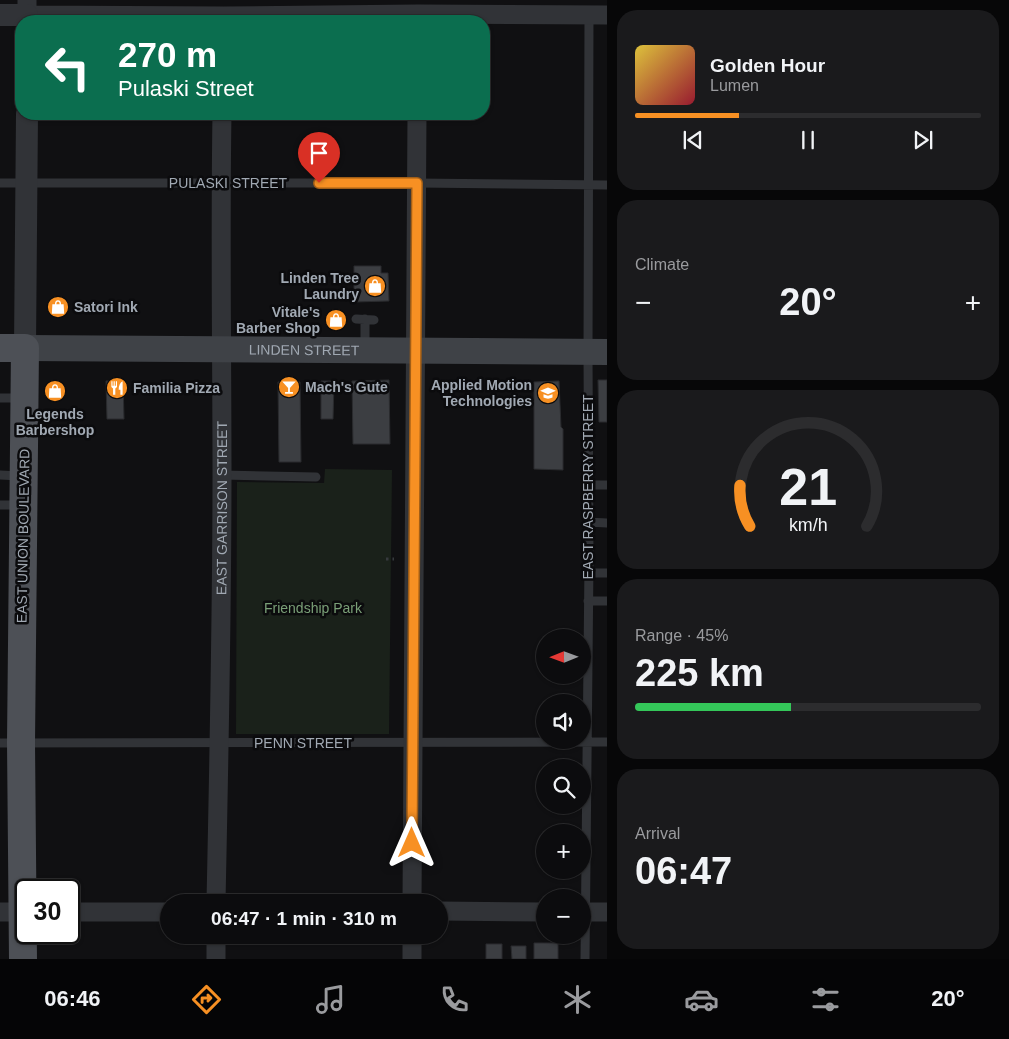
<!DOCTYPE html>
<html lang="en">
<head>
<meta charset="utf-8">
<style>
	:root { --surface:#0c0c0e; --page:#1a1a1c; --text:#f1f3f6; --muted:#9a9b9e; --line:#2c2c2e; --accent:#f79023 }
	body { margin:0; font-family:Arial,sans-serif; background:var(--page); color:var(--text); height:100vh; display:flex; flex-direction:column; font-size:19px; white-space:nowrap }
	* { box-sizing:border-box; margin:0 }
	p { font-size:16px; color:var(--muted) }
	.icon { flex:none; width:28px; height:28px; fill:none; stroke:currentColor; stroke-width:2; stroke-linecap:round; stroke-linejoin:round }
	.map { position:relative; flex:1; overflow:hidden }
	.details { display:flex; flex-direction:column; gap:10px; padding:10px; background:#070708; width:402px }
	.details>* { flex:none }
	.top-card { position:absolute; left:15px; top:15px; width:475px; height:105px; border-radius:20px; box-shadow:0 1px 4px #0004,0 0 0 1px var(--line); background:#0b6e4f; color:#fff; overflow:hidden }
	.needle { width:32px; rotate:269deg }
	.buttons { position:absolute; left:536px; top:629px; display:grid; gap:10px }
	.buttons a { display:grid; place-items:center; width:55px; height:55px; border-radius:50%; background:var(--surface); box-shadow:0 1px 4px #0004,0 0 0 1px var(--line); font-size:25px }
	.speed { position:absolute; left:15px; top:879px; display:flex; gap:10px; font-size:25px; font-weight:700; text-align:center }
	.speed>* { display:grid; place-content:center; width:65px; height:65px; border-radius:50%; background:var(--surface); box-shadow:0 1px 4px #0004,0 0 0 1px var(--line); line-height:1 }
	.speed .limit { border:2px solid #111; border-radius:8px; background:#fff; color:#111 }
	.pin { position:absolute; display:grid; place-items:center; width:42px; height:42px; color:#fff; margin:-51px -21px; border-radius:50% 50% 50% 0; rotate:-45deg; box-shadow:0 0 5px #0007 }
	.pin .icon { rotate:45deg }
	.me { position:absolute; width:55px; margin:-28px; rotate:0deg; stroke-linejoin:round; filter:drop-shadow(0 0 4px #0008) }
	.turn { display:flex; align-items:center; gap:18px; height:105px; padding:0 20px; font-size:22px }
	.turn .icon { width:65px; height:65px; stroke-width:2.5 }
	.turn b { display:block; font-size:35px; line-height:42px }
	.big { font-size:38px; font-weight:700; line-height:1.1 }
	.details .card { flex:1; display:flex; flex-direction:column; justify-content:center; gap:8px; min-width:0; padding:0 18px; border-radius:20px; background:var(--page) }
	.details .dial { align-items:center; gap:0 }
	.dial svg { height:130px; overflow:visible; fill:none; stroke:var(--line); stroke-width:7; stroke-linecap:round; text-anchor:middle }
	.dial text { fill:var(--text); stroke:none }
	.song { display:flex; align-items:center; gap:15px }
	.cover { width:60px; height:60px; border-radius:8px; background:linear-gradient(135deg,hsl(50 70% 55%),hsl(350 70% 35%)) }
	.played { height:5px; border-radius:2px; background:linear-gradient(90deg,var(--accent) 30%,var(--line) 30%) }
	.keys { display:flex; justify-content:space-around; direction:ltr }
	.heat { display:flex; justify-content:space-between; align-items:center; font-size:28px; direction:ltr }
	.charge { height:8px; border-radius:4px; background:linear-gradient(90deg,#34c759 45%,var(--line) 0) }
	.trip { position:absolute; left:160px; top:894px; width:288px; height:50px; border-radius:25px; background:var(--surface); box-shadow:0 1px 4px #0004,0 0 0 1px var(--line); font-weight:700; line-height:50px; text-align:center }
	.tab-bar { display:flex; height:80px; justify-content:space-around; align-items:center; background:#050506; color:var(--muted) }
	.tab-bar .icon { width:35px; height:35px }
	.tab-bar .current { color:var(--accent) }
	.tab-bar b { font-size:22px; color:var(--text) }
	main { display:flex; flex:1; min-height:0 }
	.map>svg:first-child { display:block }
	.green { fill:#1a211a }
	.building { fill:#3c3e42; stroke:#2a2b2e }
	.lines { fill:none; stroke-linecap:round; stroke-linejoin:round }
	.path { stroke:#373a3e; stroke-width:3; stroke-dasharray:2.5 4; stroke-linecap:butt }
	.service { stroke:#313337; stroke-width:9 }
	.minor { stroke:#313337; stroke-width:19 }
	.tertiary { stroke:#313337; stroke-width:22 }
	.secondary { stroke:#3f4247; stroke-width:26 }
	.primary { stroke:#4d5056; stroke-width:28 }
	.route-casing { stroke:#a15e17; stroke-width:12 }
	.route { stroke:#f79023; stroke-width:9 }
	.labels { text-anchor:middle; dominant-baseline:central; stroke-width:5; stroke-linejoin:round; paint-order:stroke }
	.street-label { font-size:14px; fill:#a1a9b3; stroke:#0b0b0d }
	.poi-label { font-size:14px; font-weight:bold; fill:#a1a9b3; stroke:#0b0b0d; text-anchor:end }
	.park-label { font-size:14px; fill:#7a9f77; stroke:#0b0b0d }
</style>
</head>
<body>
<main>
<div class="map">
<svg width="607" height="959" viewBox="0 0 607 959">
	<rect width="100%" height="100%" fill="#101012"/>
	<!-- green -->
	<path class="green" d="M325,469L392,470L389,734H236L237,482L324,483Z"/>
	<!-- building -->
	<path class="building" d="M354,266H381V273H388L389,301L354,302Z
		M389,380L390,444H353L352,381Z
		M598,380H607V422H599Z
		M106,381H123L124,419H107Z
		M321,381H334L333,419H321Z
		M559,381L561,427L563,429V470L534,469V382Z
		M278,382H300L301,462H279Z
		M534,943H558V959H534Z
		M486,944H502V959H486Z
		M511,946H526V959H512Z"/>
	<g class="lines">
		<!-- path -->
		<path class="path" d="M386,559H394"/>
		<!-- service -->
		<path class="service" d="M0,183H417L607,185
			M356,319L374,320
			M365,319V349
			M0,398H22
			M0,475L20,476
			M222,475L316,477
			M588,485H607
			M0,505H20
			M588,522L607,523
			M589,573H607
			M588,601H607
			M0,743L607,742
			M585,959L589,562L588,352L589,15"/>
		<!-- minor -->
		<g class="minor">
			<path d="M27,0V15L224,16L418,14L607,15"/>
			<path id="s1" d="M216,902C219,760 222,617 222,474C222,354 220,234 222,114"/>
			<path d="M412,902L417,114"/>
			<path d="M439,911L545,912"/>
			<path d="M0,912H26"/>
			<path d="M69,912H169"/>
			<path d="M582,912H607"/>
			<path d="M216,935V959"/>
			<path d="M412,935V959"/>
		</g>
		<!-- tertiary -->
		<path class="tertiary" d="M0,15H27V21
			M25,348L27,114"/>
		<!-- secondary -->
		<path class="secondary" id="s2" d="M25,348L607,352"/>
		<!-- primary -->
		<path class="primary" d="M0,348H25L21,743L23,959"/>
	</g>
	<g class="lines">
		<!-- route casing -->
		<g class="route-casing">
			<path id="route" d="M319,183H417L412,843"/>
		</g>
		<!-- route -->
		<use href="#route" class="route"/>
	</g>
	<!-- icons -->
	<defs>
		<g id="shop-disc" transform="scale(1.125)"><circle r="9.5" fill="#f79023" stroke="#0b0b0d"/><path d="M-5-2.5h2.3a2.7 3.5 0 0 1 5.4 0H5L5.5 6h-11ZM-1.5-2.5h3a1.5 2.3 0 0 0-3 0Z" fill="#fff"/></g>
		<g id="bar-disc" transform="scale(1.125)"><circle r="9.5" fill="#f79023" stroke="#0b0b0d"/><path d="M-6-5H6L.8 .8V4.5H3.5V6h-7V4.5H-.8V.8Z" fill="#fff"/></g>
		<g id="restaurant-disc" transform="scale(1.125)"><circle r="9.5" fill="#f79023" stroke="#0b0b0d"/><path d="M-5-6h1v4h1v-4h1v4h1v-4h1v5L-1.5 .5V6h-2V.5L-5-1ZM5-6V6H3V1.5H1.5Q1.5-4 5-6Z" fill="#fff"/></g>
		<g id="school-disc" transform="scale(1.125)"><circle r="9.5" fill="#f79023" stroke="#0b0b0d"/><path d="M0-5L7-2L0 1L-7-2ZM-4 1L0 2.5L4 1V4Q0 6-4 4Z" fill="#fff"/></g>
	</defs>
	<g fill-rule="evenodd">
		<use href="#shop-disc" x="375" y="286"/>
		<use href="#shop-disc" x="58" y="307"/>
		<use href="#shop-disc" x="336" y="320"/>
		<use href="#bar-disc" x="289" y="387"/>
		<use href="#restaurant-disc" x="117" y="388"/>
		<use href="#shop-disc" x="55" y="391"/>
		<use href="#school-disc" x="548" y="393"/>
	</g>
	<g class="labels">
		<!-- street labels -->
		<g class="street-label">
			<text x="228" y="183">PULASKI STREET</text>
			<text stroke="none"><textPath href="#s2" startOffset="279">LINDEN STREET</textPath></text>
			<text transform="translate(588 487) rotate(-90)">EAST RASPBERRY STREET</text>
			<text stroke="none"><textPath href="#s1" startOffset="394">EAST GARRISON STREET</textPath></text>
			<text transform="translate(23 536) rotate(-89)">EAST UNION BOULEVARD</text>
			<text x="303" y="743">PENN STREET</text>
		</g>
		<!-- poi labels -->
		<g class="poi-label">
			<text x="359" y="278">Linden Tree<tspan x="359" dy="16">Laundry</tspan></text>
			<text x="74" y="307" text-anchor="start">Satori Ink</text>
			<text x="320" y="312">Vitale's<tspan x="320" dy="16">Barber Shop</tspan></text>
			<text x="532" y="385">Applied Motion<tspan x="532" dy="16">Technologies</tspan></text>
			<text x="305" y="387" text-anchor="start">Mach's Gute</text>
			<text x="133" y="388" text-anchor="start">Familia Pizza</text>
			<text x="55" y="414" text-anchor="middle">Legends<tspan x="55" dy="16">Barbershop</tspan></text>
		</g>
		<!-- park labels -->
		<g class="park-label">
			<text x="313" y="608">Friendship Park</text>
		</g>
	</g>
</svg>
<div class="buttons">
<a><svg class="needle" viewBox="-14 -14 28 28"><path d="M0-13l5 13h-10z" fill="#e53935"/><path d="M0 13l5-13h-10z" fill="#9a9b9e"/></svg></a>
<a><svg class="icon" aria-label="sound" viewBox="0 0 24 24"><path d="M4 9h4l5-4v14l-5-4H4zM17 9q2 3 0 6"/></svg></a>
<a><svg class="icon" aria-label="search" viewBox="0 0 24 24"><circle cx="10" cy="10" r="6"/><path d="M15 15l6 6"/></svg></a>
<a>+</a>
<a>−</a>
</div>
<div class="speed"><div class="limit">30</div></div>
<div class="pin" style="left:319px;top:183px;background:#d93025"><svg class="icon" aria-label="arrive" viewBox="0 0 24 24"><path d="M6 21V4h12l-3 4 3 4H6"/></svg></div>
<svg class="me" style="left:412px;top:843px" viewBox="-20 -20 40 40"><path d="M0-17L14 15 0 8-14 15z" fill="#f79023" stroke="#fff" stroke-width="4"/></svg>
<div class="trip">06:47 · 1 min · 310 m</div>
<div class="top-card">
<div class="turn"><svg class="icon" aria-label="left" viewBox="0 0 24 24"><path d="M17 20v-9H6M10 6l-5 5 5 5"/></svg><div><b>270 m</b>Pulaski Street</div></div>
</div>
</div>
<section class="details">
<div class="card">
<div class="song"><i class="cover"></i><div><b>Golden Hour</b><p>Lumen</p></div></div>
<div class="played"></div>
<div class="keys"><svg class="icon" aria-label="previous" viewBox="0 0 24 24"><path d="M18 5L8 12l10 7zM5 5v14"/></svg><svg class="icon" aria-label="pause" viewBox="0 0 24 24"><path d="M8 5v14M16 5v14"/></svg><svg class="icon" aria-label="next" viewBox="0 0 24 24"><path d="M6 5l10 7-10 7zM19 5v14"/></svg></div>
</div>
<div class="card"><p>Climate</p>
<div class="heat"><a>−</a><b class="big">20°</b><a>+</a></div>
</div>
<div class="card dial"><svg viewBox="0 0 100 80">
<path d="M14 69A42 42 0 1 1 86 69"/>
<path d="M14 69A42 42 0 0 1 8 44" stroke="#f79023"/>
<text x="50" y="56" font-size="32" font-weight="700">21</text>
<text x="50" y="72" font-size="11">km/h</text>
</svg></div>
<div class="card"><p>Range · 45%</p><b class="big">225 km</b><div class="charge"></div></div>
<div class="card"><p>Arrival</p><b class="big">06:47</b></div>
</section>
</main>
<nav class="tab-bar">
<b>06:46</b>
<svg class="icon current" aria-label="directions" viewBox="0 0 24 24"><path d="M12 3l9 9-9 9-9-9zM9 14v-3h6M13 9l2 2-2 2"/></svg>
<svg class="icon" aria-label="music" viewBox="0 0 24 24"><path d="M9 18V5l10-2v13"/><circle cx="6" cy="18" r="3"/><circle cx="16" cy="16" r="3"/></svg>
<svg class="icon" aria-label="phone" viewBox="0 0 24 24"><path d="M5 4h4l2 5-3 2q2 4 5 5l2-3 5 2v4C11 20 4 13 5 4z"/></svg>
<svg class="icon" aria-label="climate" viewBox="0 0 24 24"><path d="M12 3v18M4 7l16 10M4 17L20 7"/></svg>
<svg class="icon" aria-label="car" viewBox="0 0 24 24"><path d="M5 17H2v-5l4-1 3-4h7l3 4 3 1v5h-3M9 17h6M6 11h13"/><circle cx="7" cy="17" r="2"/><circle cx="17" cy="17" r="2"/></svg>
<svg class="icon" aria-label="filters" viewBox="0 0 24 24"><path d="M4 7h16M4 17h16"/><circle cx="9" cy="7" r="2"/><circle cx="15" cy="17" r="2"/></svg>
<b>20°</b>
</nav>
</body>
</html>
